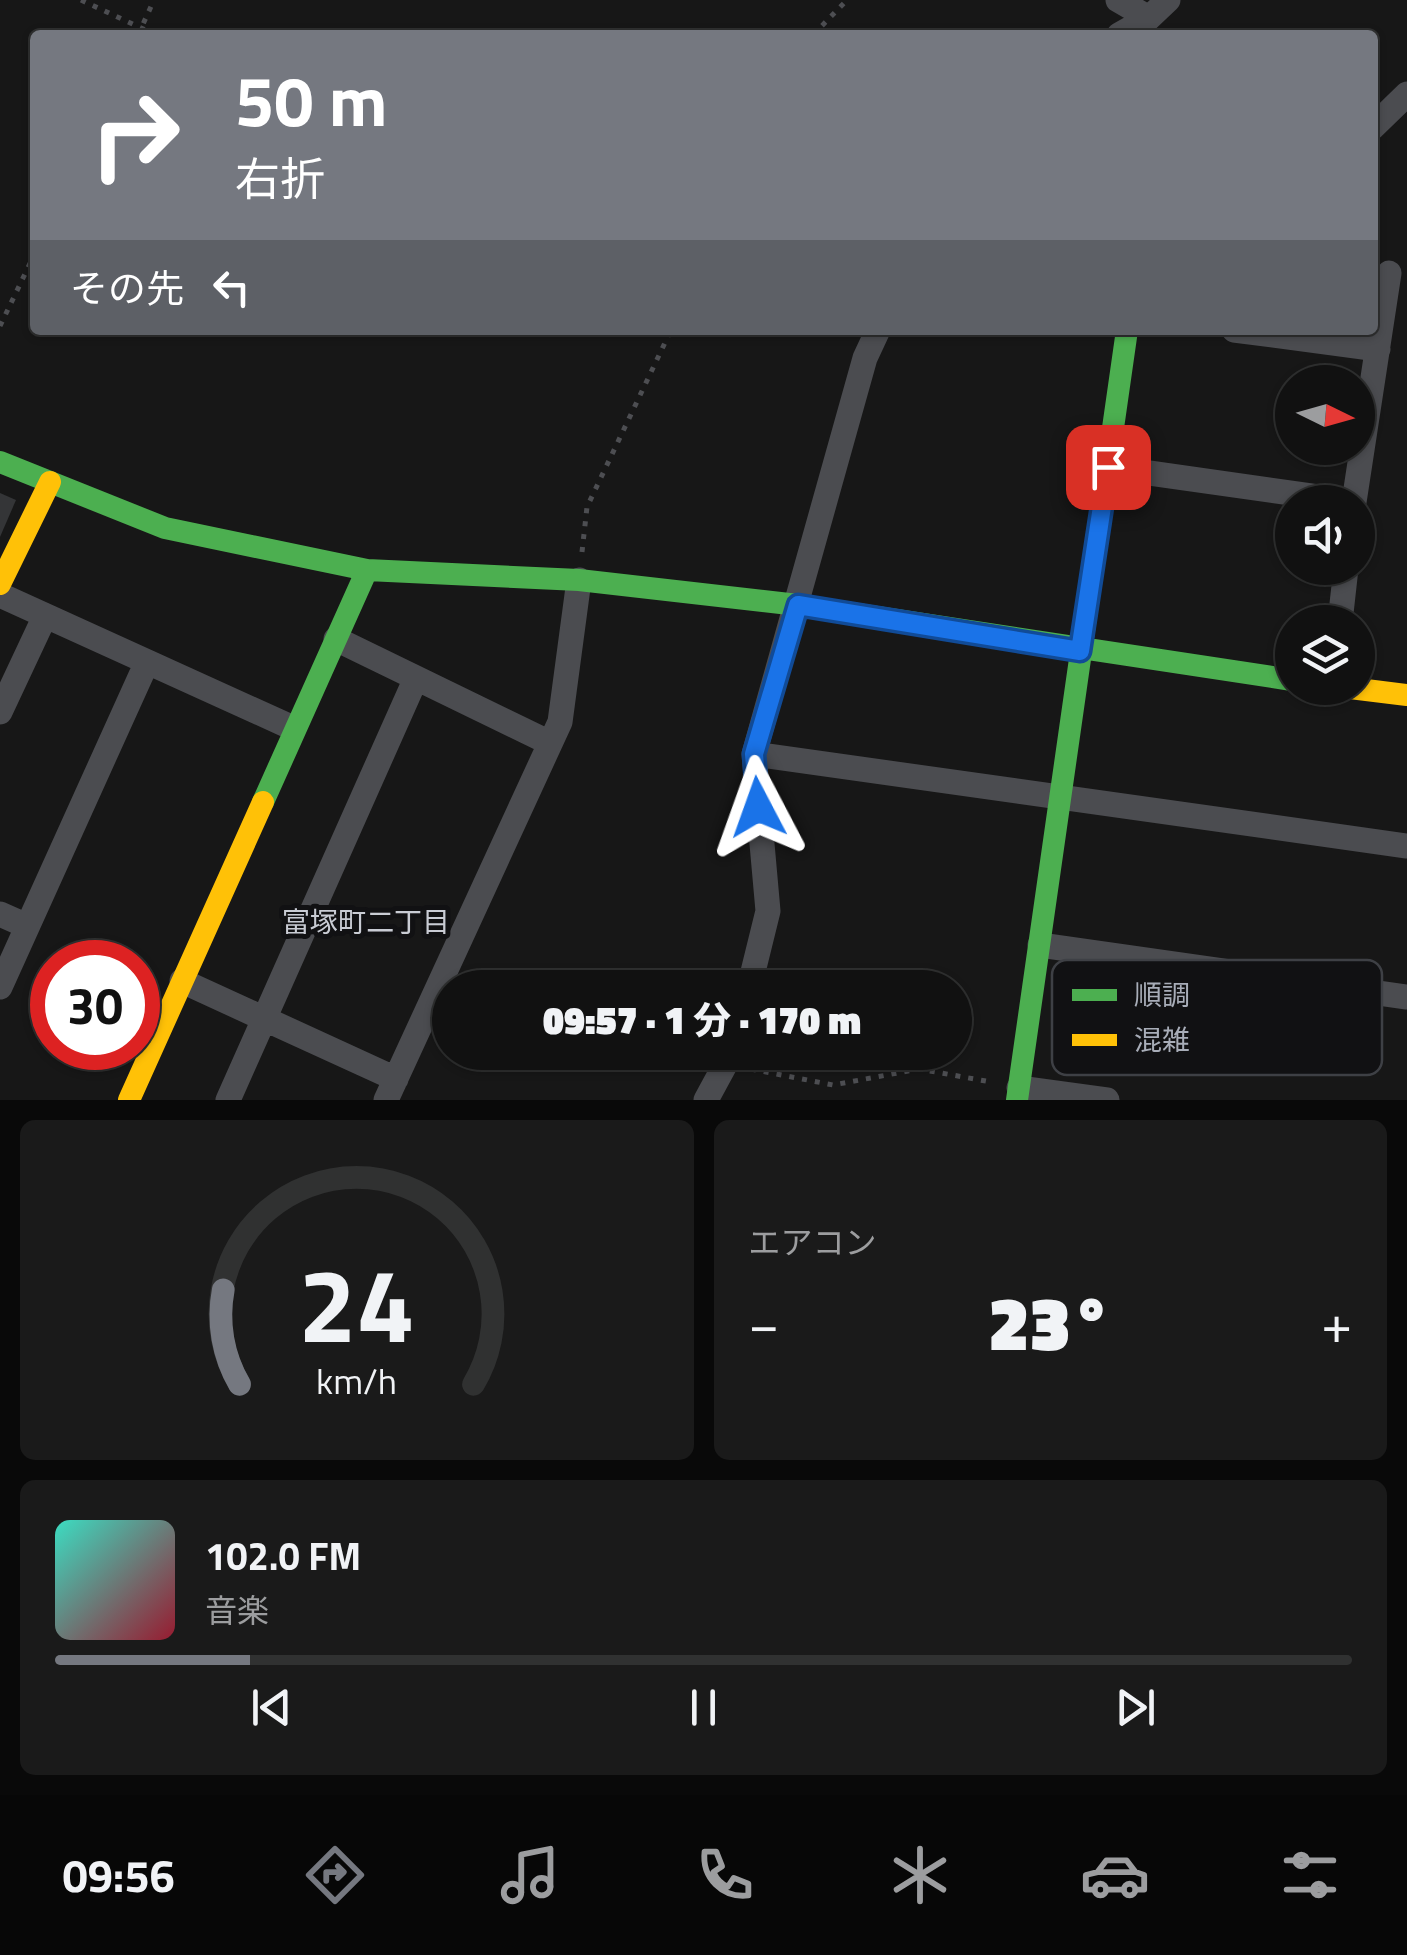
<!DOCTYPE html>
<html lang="ja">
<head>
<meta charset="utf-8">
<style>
	:root { --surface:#111; --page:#1a1a1a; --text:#f1f3f6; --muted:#9c9d9f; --line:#303131; --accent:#757880 }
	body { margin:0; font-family:"Titillium Web","Noto Sans JP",sans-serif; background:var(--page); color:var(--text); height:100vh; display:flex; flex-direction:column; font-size:38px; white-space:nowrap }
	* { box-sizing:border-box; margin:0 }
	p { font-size:32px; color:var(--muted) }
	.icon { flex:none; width:55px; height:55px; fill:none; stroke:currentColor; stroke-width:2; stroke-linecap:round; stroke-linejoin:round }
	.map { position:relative; height:1100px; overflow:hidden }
	.details { display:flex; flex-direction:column; gap:20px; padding:20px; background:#090909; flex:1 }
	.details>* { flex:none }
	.guide { position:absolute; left:30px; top:30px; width:1348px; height:305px; border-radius:10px; box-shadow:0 2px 8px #0004,0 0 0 2px var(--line); background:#757880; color:#fff; overflow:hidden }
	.needle { width:65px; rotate:95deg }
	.buttons { position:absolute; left:1275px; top:365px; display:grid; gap:20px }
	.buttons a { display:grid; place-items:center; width:100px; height:100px; border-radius:50%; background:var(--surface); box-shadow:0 2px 8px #0004,0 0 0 2px var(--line); font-size:50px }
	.speed { position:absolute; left:30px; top:940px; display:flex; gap:20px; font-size:50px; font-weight:700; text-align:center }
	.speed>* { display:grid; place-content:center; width:130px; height:130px; border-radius:50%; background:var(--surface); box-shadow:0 2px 8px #0004,0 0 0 2px var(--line); line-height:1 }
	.speed .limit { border:15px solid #d22; background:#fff; color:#111 }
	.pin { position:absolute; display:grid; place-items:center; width:85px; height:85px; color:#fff; margin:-42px; border-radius:20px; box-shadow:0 5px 15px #0006 }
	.me { position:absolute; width:110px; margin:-55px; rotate:356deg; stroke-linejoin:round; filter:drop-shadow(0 0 8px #0008) }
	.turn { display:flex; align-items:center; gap:35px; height:210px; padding:0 40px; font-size:45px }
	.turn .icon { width:130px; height:130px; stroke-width:2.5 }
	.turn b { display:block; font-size:70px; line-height:85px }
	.then { display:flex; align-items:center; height:95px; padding:0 40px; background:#0003; gap:20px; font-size:38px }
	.big { font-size:75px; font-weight:800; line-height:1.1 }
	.details .tile { flex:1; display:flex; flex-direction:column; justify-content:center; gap:15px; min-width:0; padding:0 35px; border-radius:15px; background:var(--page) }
	.details .dial { align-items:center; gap:0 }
	.dial svg { height:260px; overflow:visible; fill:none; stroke:var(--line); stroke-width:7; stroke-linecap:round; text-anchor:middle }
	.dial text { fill:var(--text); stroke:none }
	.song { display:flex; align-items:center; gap:30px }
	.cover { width:120px; height:120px; border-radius:15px; background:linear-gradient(135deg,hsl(170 70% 55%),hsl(350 70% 35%)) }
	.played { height:10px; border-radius:5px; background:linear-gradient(90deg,var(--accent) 15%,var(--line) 15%) }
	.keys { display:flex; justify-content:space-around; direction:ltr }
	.heat { display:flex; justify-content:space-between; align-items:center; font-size:55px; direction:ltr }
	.details .tiles { flex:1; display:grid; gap:20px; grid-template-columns:1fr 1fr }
	.tile:last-child { grid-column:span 2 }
	.trip { position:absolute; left:432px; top:970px; width:540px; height:100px; border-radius:50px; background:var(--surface); box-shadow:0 2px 8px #0004,0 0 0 2px var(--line); font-weight:800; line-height:100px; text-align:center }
	.dock { display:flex; height:160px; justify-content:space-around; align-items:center; background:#070707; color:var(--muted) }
	.dock .icon { width:70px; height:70px }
	.dock .on { color:var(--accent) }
	.dock b { font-size:45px; color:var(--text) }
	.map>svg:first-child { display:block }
	.building { fill:#343537 }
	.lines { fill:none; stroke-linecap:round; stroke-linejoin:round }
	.path { stroke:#4d4e52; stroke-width:5; stroke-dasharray:5 8; stroke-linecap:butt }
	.street { stroke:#4b4c50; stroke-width:25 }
	.fast { stroke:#4caf50; stroke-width:22 }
	.slow { stroke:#ffc107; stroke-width:22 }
	.route-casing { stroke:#114b97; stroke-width:25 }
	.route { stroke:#1a73e8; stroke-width:18 }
	.labels { text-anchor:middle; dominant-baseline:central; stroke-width:10; stroke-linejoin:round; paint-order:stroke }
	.neighbourhood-label { font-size:28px; fill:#c9ccd4; stroke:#111113 }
	.key { fill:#111113; stroke:#3e4045; stroke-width:2.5 }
	.key-label { font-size:28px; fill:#a8adb8 }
</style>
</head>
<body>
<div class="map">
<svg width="1407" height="1100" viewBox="0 0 1407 1100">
	<rect width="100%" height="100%" fill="#171717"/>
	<!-- building -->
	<path class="building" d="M0,493L16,500L0,537Z"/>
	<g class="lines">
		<!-- path -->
		<path class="path" d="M81,0L156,35
			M138,35L154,0
			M813,35L847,0
			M0,326L35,253
			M582,552L587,507L671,330
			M751,1069L833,1085L919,1069L991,1082"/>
		<!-- street -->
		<path class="street" d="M1118,0L1149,18
			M1119,35L1149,18L1168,0
			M1372,128L1407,94
			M1234,330L1378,349
			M1107,467L1354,502
			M1354,502L1389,273
			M0,595L293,728
			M1340,622L1346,568
			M336,639L550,743
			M0,712L45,616
			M754,754L1407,846
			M0,914L27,926
			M1040,945L1407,997
			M182,981L396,1079
			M0,987L147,662
			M749,988L768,911L754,754L865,358L878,330
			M1019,1088L1107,1100
			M228,1100L416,678
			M386,1100L560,722L579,580
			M706,1100L732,1052"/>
		<!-- fast -->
		<path class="fast" d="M0,462L165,528L367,570L579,580L798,605L1292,680
			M263,802L367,570
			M1017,1100L1127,330"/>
		<!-- slow -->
		<path class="slow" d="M0,584L50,482
			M1350,688L1407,695
			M129,1100L263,802"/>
	</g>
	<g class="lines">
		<!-- route casing -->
		<g class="route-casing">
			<path id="route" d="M758,807L754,754L798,605L1080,651L1108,467"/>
		</g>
		<!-- route -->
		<use href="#route" class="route"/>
	</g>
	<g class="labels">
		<!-- neighbourhood labels -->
		<g class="neighbourhood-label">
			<text x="366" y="921">富塚町二丁目</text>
		</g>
	</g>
	<!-- legend -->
	<rect x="1052" y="960" width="330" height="115" rx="15" class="key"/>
	<rect x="1072" y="989" width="45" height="12" fill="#4caf50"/>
	<rect x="1072" y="1034" width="45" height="12" fill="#ffc107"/>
	<g class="key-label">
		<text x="1134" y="1005">順調</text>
		<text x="1134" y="1050">混雑</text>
	</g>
</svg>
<div class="buttons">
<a><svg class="needle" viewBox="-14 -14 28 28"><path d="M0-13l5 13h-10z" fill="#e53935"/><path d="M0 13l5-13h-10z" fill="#9c9d9f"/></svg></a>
<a><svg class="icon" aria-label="sound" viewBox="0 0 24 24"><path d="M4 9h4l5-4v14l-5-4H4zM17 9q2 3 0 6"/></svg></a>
<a><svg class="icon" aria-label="layers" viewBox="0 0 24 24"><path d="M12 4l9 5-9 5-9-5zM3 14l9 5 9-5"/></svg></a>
</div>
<div class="speed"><div class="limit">30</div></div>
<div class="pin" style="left:1108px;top:467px;background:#d93025"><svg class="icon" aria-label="arrive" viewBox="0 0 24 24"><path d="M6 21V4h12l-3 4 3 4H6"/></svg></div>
<svg class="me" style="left:758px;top:807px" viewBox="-20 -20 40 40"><path d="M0-17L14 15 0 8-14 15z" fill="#1a73e8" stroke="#fff" stroke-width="4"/></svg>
<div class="trip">09:57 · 1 分 · 170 m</div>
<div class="guide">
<div class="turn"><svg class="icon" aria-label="right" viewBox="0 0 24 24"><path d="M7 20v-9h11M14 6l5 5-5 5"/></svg><div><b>50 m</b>右折</div></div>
<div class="then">その先<svg class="icon" aria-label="left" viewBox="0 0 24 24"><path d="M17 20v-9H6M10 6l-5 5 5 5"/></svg></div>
</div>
</div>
<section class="details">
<div class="tiles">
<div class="tile dial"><svg viewBox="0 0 100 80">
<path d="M14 69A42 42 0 1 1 86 69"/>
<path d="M14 69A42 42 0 0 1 9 40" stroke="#757880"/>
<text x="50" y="56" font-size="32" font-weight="700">24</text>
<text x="50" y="72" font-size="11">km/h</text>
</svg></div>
<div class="tile"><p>エアコン</p>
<div class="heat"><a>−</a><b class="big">23°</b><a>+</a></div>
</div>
<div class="tile">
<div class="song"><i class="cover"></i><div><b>102.0 FM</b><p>音楽</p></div></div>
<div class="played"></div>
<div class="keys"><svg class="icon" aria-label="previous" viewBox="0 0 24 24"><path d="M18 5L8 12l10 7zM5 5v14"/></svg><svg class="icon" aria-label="pause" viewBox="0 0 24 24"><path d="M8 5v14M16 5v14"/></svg><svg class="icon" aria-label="next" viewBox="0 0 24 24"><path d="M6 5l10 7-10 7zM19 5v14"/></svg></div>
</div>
</div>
</section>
<nav class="dock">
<b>09:56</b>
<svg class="icon on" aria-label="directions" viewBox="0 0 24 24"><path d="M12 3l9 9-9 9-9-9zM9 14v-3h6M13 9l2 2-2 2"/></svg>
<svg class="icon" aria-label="music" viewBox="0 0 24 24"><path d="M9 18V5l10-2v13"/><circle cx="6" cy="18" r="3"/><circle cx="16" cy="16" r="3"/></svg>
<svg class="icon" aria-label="phone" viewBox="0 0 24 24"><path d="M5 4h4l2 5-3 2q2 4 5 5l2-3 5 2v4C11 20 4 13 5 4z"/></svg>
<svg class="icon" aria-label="climate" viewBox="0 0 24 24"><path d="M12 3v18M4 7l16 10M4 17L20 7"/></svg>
<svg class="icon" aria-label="car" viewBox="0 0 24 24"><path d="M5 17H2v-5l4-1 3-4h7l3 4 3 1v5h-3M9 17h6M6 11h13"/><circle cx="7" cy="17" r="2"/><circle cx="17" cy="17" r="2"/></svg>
<svg class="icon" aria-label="filters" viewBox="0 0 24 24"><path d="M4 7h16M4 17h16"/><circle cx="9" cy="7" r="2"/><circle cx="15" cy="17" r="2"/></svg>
</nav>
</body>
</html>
